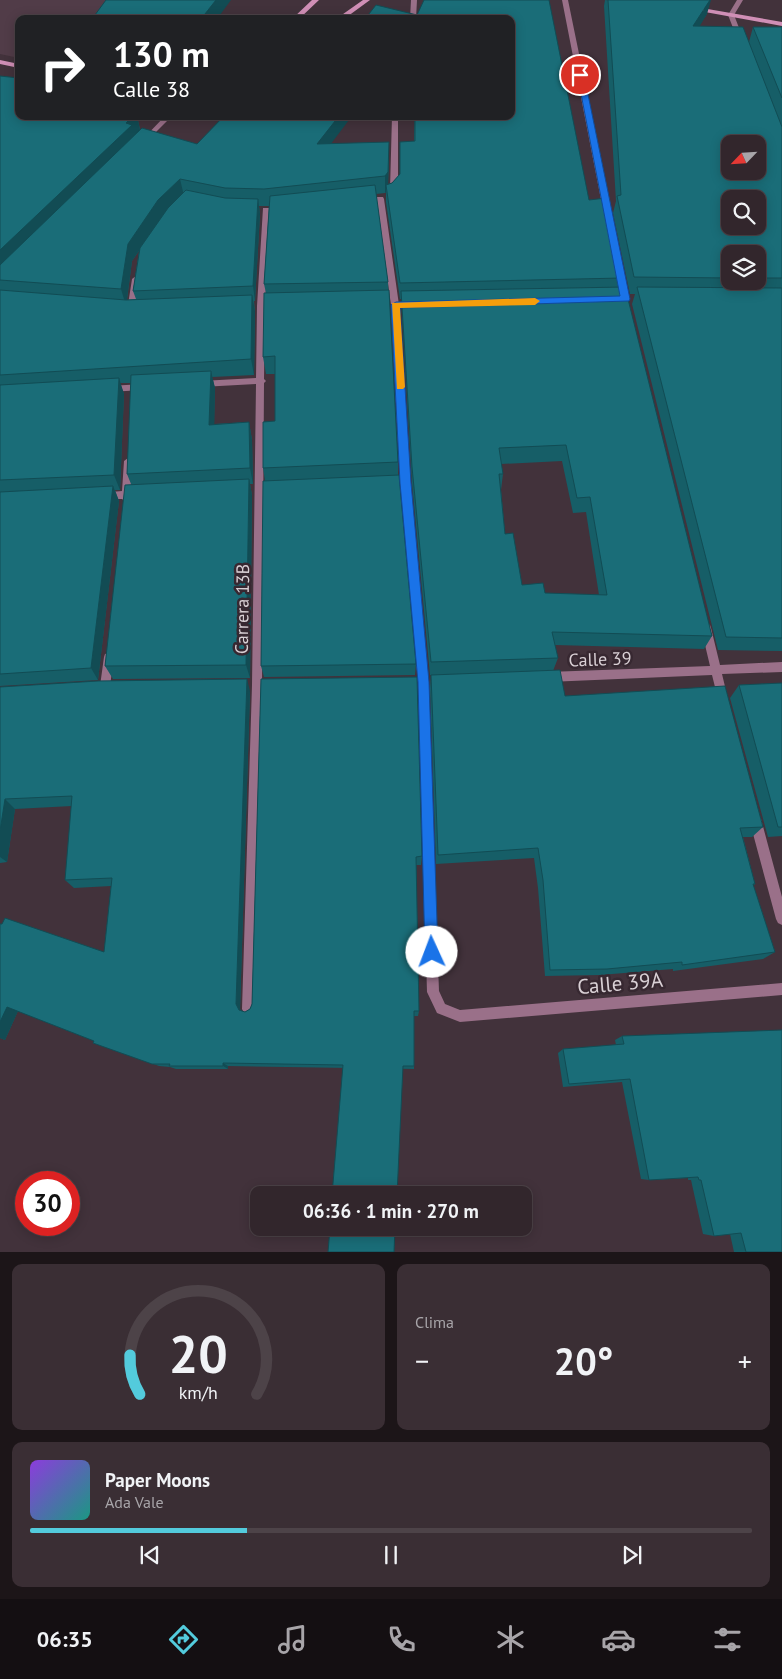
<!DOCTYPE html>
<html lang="es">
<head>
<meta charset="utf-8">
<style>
	:root { --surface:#32262c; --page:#3a2e34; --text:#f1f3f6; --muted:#a8a5a9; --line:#4d4348; --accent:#53cbdc }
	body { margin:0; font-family:"PT Sans",sans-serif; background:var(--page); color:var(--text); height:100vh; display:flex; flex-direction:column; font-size:19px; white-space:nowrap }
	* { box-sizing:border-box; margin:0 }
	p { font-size:16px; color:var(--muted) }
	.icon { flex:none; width:28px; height:28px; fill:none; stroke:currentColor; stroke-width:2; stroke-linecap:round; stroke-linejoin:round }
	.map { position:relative; height:1252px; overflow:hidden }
	.details { display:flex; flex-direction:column; gap:12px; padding:12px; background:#1c1518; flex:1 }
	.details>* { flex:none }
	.guide { position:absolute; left:15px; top:15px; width:500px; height:105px; border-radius:10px; box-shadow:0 2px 12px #0003,0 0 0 1px var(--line); background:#202124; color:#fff; overflow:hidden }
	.needle { width:32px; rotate:245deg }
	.fabs { position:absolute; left:721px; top:135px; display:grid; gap:10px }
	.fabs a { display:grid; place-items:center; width:45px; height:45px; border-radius:10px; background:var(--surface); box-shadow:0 2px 12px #0003,0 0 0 1px var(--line); font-size:25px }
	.speed { position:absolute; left:15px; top:1171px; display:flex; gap:10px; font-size:25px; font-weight:700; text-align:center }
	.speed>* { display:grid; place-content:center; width:65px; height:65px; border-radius:50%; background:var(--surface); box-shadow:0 2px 12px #0003,0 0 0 1px var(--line); line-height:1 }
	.speed .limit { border:8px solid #d22; background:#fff; color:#111 }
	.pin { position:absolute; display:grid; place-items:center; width:42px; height:42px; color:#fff; margin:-21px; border:2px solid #fff; border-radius:50%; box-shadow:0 1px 5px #0007 }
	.me { position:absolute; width:55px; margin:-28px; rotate:358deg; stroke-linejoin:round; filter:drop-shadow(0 0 4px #0008) }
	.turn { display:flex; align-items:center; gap:18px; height:105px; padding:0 15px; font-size:22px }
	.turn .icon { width:65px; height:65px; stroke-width:2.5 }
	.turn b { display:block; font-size:35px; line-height:42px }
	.big { font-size:38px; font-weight:800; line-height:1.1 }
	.details .tile { flex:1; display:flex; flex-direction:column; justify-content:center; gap:8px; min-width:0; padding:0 18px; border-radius:10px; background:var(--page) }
	.details .dial { align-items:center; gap:0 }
	.dial svg { height:130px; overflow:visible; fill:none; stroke:var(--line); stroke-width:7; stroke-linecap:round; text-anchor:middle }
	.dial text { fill:var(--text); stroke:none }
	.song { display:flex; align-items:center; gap:15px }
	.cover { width:60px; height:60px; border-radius:8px; background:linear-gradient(135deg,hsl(270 70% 55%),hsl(170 70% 35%)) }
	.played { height:5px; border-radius:2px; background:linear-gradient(90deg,var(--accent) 30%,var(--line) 30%) }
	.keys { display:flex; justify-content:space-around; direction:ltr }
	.heat { display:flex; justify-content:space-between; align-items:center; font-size:28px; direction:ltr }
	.details .tiles { flex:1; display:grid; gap:12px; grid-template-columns:1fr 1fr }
	.tile:last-child { grid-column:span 2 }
	.trip { position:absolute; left:250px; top:1186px; width:282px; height:50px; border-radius:10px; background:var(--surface); box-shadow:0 2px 12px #0003,0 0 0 1px var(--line); font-weight:800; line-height:50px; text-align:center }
	.tabs { display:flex; height:80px; justify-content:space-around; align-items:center; background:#140f12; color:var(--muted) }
	.tabs .icon { width:35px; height:35px }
	.tabs .active { color:var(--accent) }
	.tabs b { font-size:22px; color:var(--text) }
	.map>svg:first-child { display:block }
	.built { fill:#513c48 }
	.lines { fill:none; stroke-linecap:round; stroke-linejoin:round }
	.service { fill:#9a7089; fill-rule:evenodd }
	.minor { fill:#9a7089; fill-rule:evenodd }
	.secondary { fill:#d08fb6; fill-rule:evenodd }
	.wall { fill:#165e67; fill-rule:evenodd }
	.shaded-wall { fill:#124c54 }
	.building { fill:#1a6d78; stroke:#124c54; fill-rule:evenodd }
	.route { fill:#1a73e8; stroke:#114b97 }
	.slow { fill:#f59e0b }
	.labels { text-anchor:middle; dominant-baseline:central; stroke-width:5; stroke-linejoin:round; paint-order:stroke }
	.street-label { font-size:18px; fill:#d9d0d5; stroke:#372831 }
	.near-street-label { font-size:21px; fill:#d9d0d5; stroke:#372831 }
</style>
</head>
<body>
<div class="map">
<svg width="782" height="1252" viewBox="0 0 782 1252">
	<rect width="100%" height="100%" fill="#42323b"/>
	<!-- built -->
	<path class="built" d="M0,0H124L108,19H19V58L0,54Z"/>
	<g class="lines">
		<!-- service -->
		<path class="service" d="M136,276L140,279L135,311L131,314L127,311L132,279Z"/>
		<!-- minor -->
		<path class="minor" d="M411,0H417L416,19H410Z
			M562,0H568L611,210L607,212L603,210Z
			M737,0H743L734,15L743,38L740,40L737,38L728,15Z
			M165,116H172L147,141H143V139Z
			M392,116H398V191L391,196L387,194L390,190Z
			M377,197H383L384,199L399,305L410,483L428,682L439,991L445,1004L460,1010L782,983V995L460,1022L437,1013L427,992L418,682L400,483L391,305L376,199Z
			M263,208H269L270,210L265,306L264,379L266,381L264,383L262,685L254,1009L252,1013L248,1015L244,1013L242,1009L252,685L256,384L201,387L197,384L201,381L256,378L257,306Z
			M144,384L148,387L144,390L108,392L104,389L108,386Z
			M128,458L132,461L131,491H139L141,494L139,497L131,498L126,502L122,499H100L98,496L100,493L122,491L124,461Z
			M706,624L710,625L711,628L720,665L782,662V672L722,674L728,699L727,702L723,704L719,702L718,699L712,675L548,682L544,680L543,677L544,674L548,672L710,666L701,628L702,625Z
			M109,653L113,654L114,657L110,686L109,689L105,691L101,689L100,686L104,657L105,654Z
			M755,814L759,815L761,819L782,897V925L778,923L776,919L749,819L751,815Z"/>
		<!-- secondary -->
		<path class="secondary" d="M312,0H319L299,19H292Z
			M363,0H370L344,19H336Z
			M696,7L782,22V26L694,10L693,9Z
			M0,60L19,64V68L0,64Z"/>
	</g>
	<!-- wall -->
	<path class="wall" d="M605,0L707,14L699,26L749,42L753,27H782V651L718,650L632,304L635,294H630L613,213L616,201L604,6ZM730,254H758V281H730Z
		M417,15L589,200L622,278L620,287L712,636L704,649L555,645L558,658L553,671L565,696L763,827L752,837H743L755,884L753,886L775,952L763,959L673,971V969L600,975L545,976L538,888L534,858L436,864L430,688L431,675H430L412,483L401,299H400L386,202V192L385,193L376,194L388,282L398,462V475L416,664L415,675L264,677L261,666L265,481L263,468L275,421V374H266L263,357L266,293L264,284L269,206H259L260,214L255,301H254L255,311L254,375L212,377L215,388L214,424L249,422L252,440L253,484H250L252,495L250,678L113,679L105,666L131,484L127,474L131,383H120L124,394L120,490H115L119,501L98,680L0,686V76L19,116H137L140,129L197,144L332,143L389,159L388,184L392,183L400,174L414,141ZM139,251L133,291L136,299L127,300L132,261ZM562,461L573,513L586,512L599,595L545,593L522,585L505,534L501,490L503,474L501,464Z
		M261,679L422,856L421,865H416L419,1011L418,1016H414V1069L228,1066V1069H176L170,1067L159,1066L102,1046L93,1043L94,1041L18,1011L5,1040L0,1038V924L104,952L111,886L74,888L65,880L72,806L15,809L7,862L0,863V687L250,691L240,1009L241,1011L245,1012L250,1009L252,1004Z
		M782,683V836L768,837L730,698L739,685Z
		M622,1036L782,1252H734L730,1234L714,1236L703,1234L691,1180H688V1178L649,1180L641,1179L622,1082L563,1087L558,1053L563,1049L616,1045L615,1040Z"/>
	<!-- shaded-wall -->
	<path class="shaded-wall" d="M216,0H231L217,19H201Z
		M710,0H711L707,14L689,44L693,26Z
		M133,116H137L140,130L0,273V250Z
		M339,116H352L318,161L317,144Z
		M389,142L388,189L386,185V192L385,193V176Z
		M180,179L184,196L162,217L132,261L126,306L121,289L128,244L158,200Z
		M258,199L260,214L255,301L253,286Z
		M252,295L255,311L254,375L251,359Z
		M211,371L215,388L214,442L209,425Z
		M119,378L124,394L120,490L114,475Z
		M249,422L252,440L253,484L250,468Z
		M249,479L252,495L250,678L246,665Z
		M113,486L119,501L98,680L91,668Z
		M247,679L250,691L240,1009L243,1015L239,1010L236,1004Z
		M5,799L15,809L7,862L0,857V831Z
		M7,1007L18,1011L5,1040L0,1038V1022Z
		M223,1063L228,1066V1069L223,1066Z"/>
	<!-- building -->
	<path class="building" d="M106,0H216L201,19H92Z
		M424,0H549L589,200L606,198L622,278L400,283L386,185L392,183L400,174V142L415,141V116H511V19H416V17L415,19H365L376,5L417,15Z
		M608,0H710L693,26L743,27L782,127V278H758V254H730V278L634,277L617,196L621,195ZM730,144H758V171H730ZM730,199H758V226H730Z
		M753,27H782V98Z
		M0,76L19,78V116H133L126,123L132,125L0,250Z
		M224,116H339L317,144L389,142L388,172L385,176L264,189L225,188L180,179L158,200L128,244L121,289L0,280V265L142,128L197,144Z
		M375,185L388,282L264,284L270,196Z
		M186,190L225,198L258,199L253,286L133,291L140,248L168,208Z
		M625,287L712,636L552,632L558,658L431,662L412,467L401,291ZM566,445L577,498L590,497L607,595L545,593L543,583L522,585L513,533L505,534L499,474H503L499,448Z
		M637,287L782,288V638L726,637Z
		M0,290L126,300L252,295L251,359L0,375Z
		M389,290L398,462L263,468V422L275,421V356L263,357L264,293Z
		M211,371L209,425L249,422L250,468L127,474L131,375Z
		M119,378L114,475L0,480V385Z
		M399,475L416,664L261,666L263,481Z
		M249,479L246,665L105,666L125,485Z
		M113,486L91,668L0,674V492Z
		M560,670L565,696L725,686L763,827L740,828L755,884H753L775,952L682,965V962L607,969L550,970L543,880L538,848L438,855L431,675Z
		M417,677L422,856L416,857L419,1011H414V1066H403L397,1195H332L343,1065L223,1063V1066H169L170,1064H152L93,1043L94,1041L7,1007L0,1022V924H2L5,918L104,952L112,878L65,880L72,796L5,799L0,831V687L98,681L247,679L236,1004L239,1010L245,1012L250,1009L252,1004L261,679Z
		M782,683V827H778L739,685Z
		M782,1030V1252H746L741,1233L714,1236L701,1180H699L698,1177L649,1180L630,1079L569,1084L563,1049L624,1044L622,1036Z
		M330,1228H395L394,1252H328Z"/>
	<!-- route -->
	<path class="route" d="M577,73L584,75L630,299L629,301L400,308L411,483L429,682L438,952L436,957L432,959L427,957L425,952L418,682L400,483L391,305L396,302L620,296Z"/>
	<!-- slow -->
	<path class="slow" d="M535,298L540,301L535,305L400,308L405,387L403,389H397L392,303Z"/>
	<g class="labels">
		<!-- street labels -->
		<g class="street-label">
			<text transform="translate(242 609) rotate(-89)">Carrera 13B</text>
			<text transform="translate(600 659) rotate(-2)">Calle 39</text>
		</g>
		<!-- near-street labels -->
		<g class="near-street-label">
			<text transform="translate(620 983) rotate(-5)">Calle 39A</text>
		</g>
	</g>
</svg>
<div class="fabs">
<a><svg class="needle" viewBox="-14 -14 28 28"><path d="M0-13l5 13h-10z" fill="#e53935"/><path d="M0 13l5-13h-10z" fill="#a8a5a9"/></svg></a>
<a><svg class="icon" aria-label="search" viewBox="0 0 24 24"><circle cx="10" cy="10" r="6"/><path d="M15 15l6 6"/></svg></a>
<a><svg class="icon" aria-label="layers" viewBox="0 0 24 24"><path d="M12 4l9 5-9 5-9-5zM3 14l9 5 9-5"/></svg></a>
</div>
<div class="speed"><div class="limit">30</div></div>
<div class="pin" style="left:580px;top:75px;background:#d93025"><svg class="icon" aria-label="arrive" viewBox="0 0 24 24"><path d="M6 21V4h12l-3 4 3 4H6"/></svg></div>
<svg class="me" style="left:432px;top:952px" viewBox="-20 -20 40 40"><circle r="19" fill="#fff"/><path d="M0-13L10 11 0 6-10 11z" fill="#1a73e8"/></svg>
<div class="trip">06:36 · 1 min · 270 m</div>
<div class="guide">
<div class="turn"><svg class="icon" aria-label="right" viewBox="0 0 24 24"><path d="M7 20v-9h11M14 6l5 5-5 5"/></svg><div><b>130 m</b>Calle 38</div></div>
</div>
</div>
<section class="details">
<div class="tiles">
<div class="tile dial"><svg viewBox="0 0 100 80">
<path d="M14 69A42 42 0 1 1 86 69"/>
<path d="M14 69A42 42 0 0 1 8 45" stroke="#53cbdc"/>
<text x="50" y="56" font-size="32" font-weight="700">20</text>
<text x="50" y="72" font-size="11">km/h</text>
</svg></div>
<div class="tile"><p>Clima</p>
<div class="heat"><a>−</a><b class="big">20°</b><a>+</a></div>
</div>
<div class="tile">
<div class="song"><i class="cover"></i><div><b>Paper Moons</b><p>Ada Vale</p></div></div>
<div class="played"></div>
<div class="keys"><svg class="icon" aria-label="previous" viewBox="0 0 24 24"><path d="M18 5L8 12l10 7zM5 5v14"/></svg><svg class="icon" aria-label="pause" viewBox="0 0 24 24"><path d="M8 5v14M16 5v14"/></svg><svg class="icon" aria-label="next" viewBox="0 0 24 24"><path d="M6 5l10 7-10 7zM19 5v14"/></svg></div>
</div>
</div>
</section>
<nav class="tabs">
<b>06:35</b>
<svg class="icon active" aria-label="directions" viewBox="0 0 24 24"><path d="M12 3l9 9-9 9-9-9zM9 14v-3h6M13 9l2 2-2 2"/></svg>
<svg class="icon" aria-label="music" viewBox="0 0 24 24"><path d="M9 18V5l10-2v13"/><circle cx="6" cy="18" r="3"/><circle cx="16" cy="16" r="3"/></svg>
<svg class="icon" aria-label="phone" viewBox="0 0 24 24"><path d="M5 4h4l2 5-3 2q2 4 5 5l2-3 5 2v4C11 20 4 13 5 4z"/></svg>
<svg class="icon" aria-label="climate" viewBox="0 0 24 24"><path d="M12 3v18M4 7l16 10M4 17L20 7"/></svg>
<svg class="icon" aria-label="car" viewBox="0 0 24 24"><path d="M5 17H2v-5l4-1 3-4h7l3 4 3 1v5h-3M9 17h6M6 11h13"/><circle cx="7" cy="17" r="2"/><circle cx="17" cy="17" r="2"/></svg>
<svg class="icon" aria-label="filters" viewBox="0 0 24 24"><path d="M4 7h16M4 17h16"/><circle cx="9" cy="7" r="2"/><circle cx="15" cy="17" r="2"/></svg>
</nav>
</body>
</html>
